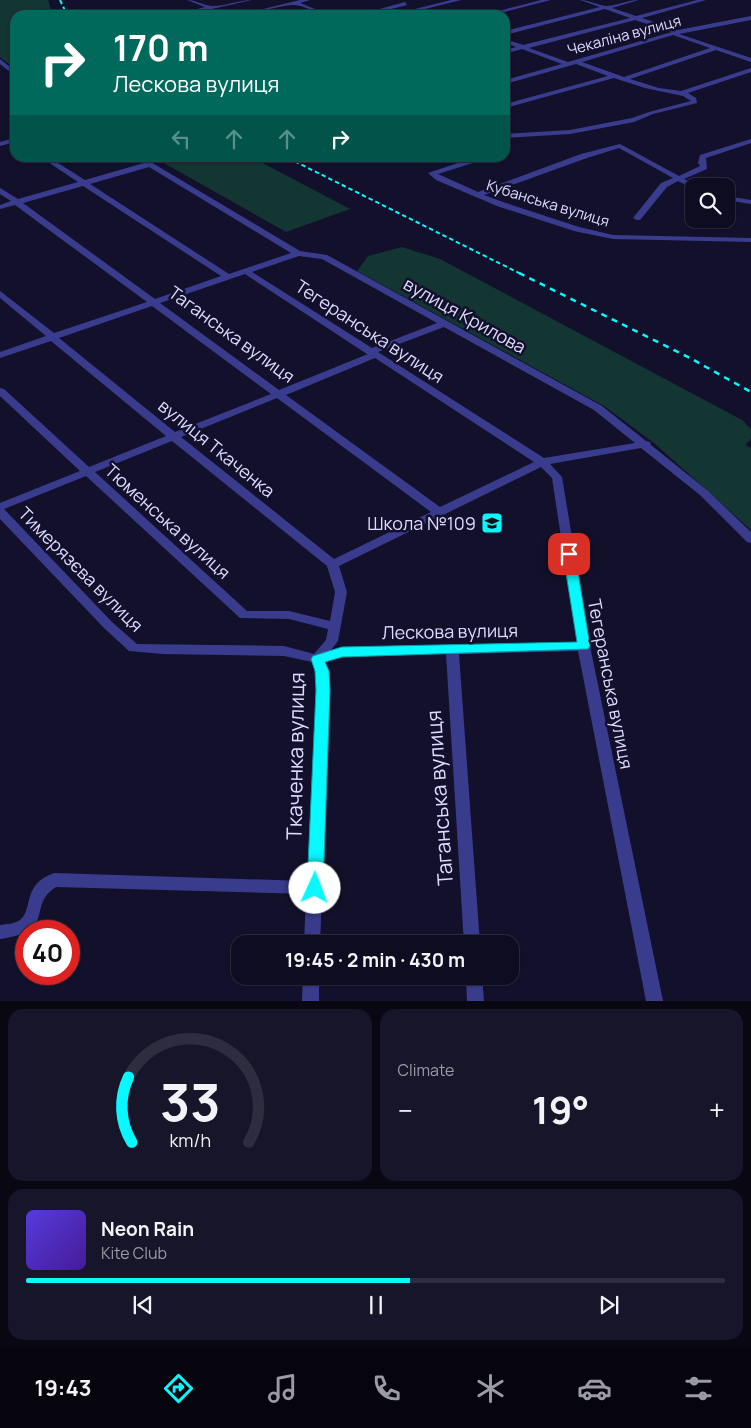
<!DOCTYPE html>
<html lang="en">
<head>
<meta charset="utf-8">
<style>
	:root { --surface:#0e0c21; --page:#17152a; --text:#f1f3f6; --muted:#9b9ba5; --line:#2e2c3f; --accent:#07f8ff }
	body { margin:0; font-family:Manrope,sans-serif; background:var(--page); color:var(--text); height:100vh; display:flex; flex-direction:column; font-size:19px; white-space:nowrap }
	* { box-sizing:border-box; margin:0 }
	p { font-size:16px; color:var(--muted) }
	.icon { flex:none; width:28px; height:28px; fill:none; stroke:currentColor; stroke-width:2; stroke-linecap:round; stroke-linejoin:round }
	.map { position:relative; height:1001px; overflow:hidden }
	.details { display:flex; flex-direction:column; gap:8px; padding:8px; background:#080712; flex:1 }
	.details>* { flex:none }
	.top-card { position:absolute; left:10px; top:10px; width:500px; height:152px; border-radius:15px; box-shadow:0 1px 4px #0004,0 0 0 1px var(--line); background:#00695c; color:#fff; overflow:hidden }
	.fabs { position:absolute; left:685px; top:178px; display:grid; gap:10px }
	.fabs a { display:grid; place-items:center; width:50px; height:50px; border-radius:10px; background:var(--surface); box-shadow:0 1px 4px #0004,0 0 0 1px var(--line); font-size:25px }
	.speed { position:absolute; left:15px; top:920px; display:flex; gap:10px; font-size:25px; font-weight:700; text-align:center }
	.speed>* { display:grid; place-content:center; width:65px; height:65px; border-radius:50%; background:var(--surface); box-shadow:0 1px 4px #0004,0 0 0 1px var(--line); line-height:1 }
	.speed .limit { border:8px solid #d22; background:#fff; color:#111 }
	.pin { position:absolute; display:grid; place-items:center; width:42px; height:42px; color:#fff; margin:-21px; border-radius:10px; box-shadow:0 2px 8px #0006 }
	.me { position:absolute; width:55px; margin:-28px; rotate:2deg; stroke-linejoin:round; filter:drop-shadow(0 0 4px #0008) }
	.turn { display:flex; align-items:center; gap:18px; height:105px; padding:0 20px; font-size:22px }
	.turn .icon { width:65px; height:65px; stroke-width:2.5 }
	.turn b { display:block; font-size:35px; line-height:42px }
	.lanes { display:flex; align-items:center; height:48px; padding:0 20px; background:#0003; justify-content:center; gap:25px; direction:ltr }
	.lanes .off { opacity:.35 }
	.big { font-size:38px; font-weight:700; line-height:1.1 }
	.details .card { flex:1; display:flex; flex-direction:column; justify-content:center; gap:8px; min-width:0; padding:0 18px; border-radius:15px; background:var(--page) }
	.details .dial { align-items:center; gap:0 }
	.dial svg { height:130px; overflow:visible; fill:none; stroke:var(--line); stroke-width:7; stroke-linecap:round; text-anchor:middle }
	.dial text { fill:var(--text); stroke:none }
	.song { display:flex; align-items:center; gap:15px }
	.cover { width:60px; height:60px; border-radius:8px; background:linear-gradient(135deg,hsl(250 70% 55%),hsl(260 70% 35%)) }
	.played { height:5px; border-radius:2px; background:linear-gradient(90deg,var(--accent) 55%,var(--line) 55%) }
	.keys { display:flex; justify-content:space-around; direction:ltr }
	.heat { display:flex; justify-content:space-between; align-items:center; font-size:28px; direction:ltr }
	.details .tiles { flex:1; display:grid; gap:8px; grid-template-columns:1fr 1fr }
	.card:last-child { grid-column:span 2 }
	.trip { position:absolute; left:231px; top:935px; width:288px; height:50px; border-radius:15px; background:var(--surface); box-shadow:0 1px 4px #0004,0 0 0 1px var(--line); font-weight:700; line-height:50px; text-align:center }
	.tab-bar { display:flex; height:80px; justify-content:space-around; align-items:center; background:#06050d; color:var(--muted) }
	.tab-bar .icon { width:35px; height:35px }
	.tab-bar .on { color:var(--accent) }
	.tab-bar b { font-size:22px; color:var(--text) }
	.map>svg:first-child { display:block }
	.green { fill:#133633 }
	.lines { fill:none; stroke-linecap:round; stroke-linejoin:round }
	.minor { fill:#393c8d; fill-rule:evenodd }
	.rail-far1 { stroke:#07f8ff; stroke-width:2; stroke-dasharray:4.5 3; stroke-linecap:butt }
	.rail { stroke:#07f8ff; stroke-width:2.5; stroke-dasharray:6 5.5; stroke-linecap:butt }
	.route { fill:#07f8ff; stroke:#05a1a6 }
	.labels { text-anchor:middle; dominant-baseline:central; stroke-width:5; stroke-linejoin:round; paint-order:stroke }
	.far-street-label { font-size:15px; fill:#dddbff; stroke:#13102c }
	.street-label { font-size:18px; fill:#dddbff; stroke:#13102c }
	.poi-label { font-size:18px; fill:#dddbff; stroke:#13102c; text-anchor:end }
	.near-street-label { font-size:21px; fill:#dddbff; stroke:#13102c }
</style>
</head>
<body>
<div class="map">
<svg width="751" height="1001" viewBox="0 0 751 1001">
	<rect width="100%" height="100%" fill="#13102c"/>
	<!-- green -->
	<path class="green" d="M0,0H48L53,15H15V69L0,57Z
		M155,158H253L350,209L286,232Z
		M402,247L440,259L742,420L751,429V439L745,445L751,448V530L654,443L604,406L357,271L368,256Z"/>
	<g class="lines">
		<!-- minor -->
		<path class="minor" d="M187,0C196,0 203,5 211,6C222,7 239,0 252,0L185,15H174L205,7Z
			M300,0H310L300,3L330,15C317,15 304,4 292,5C274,6 257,15 238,15Z
			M451,0H461L401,15H391Z
			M541,0H551L493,15H483Z
			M580,0C590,0 599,6 607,6C618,5 628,0 639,0L612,8L636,16L697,0H706L642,18L678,30L751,16V20L679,34L751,58V62L716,50L630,79L659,88L681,91L751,68V72L688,93L696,98L697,103L653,114L634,122L570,134L505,138V134L570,130L632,118L649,112L691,101L683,96L645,88L614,78L505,108V104L608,76L576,64L505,84V80L562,64L522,49L505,54V50L516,47L505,43V39L523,45L630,18L605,9L505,35V31L600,7ZM635,20L672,32L568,62L529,48ZM673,35L710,48L624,77L582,62Z
			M405,2L407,5L368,15H358Z
			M0,59L15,71V76L0,64Z
			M15,138V142L0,146V142Z
			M751,139V143L706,158L707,169L684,179L697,185L694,186V189L678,181L667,187L640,220H637L633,218L661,183L673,178L619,148L587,158L484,195L503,202L579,227L613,235L751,238V242L613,239L574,231L497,206L436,180L428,173L473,158H482V160L438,174L478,192L581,154L620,144L679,176L700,166L698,163L700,155Z
			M42,158H50L85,180L144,163L136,158H144L300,251L327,255L602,406L646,441L650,442L651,445L708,491L751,532V543L747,542L700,495L641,448L550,464L562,477L590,646L663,1001H646L578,651L459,654L480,944H464L446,654L342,657L325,661L329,671L330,690L320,944H304L306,894L56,887C26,906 58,931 0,939V925C6,924 15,924 20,920C34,909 21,885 54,873L307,881L316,690L315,671L312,662L284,656L163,654L129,651L104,628L0,519V503L80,471L0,396V388L4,389L89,467L166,436L51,341L0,358V352L46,336L0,298V291L54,333L147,302L15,205L0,209V205L11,201L0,194V188L18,199L78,182ZM149,167L291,253L229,274L90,184ZM83,186L221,276L155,299L23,203ZM299,256L322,259L437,323L372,348L252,272ZM245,274L367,354H368L279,390L160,303ZM152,306L271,394L175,432L59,338ZM444,327L594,410L635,443L544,458L378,352ZM375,358L534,462L440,507L286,395ZM277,398L431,512L334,559L181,437ZM172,441L327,566L335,592L330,621L289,611H247L95,472ZM541,467L552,478L577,642L342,647L331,650L338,641L347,592L339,566ZM86,476L240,618L289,619L328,629L326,640L314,654L284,646L137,644L112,622L4,509Z
			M347,158H366L350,162L346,160Z
			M726,196L751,200V204L726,200Z
			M303,976H319V1001H302Z
			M466,976H482L484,1001H467Z"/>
		<!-- rail-far1 -->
		<path class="rail-far1" d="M60,0L67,15
			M288,158L521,274"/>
		<!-- rail -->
		<path class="rail" d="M519,273L690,358L751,392"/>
	</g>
	<!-- route -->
	<path class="route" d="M569,550L575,554L590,646L588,649L342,657L325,662L329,671L330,690L323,888L320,893L315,895L309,893L307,888L316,690L315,671L311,659L313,656L342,647L577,642L563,554Z"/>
	<!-- icons -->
	<defs>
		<g id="school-square" transform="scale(1.125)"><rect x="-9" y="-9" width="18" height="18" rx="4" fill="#07f8ff" stroke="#13102c"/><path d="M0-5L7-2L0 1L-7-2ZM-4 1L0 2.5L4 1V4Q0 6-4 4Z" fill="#111"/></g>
	</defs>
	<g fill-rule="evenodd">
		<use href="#school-square" x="492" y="523"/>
	</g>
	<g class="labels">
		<!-- far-street labels -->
		<g class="far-street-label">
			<text transform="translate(624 35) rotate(-15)">Чекаліна вулиця</text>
			<text transform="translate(548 203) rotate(17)">Кубанська вулиця</text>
		</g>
		<!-- street labels -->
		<g class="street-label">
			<text transform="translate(465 315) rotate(29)">вулиця Крилова</text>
			<text transform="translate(370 331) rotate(33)">Тегеранська вулиця</text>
			<text transform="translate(232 334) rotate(36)">Таганська вулиця</text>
			<text transform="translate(217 448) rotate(39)">вулиця Ткаченка</text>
			<text transform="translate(168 521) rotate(42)">Тюменська вулиця</text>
			<text transform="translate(81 569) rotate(45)">Тимерязєва вулиця</text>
			<text transform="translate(450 631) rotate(-1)">Лескова вулиця</text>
			<text transform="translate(611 684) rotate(79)">Тегеранська вулиця</text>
		</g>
		<!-- poi labels -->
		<g class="poi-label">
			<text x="476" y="523">Школа №109</text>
		</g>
		<!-- near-street labels -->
		<g class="near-street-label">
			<text transform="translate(295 756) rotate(-89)">Ткаченка вулиця</text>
			<text transform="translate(439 798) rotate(-94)">Таганська вулиця</text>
		</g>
	</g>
</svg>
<div class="fabs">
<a><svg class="icon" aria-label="search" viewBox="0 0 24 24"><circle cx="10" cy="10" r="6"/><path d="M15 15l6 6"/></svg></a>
</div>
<div class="speed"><div class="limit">40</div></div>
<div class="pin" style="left:569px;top:554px;background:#d93025"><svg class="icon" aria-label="arrive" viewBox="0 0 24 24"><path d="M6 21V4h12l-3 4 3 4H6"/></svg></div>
<svg class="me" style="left:315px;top:888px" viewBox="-20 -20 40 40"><circle r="19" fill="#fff"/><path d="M0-13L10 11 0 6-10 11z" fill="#07f8ff"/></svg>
<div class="trip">19:45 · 2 min · 430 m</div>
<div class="top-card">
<div class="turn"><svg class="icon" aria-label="right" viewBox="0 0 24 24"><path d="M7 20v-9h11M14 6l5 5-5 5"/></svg><div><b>170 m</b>Лескова вулиця</div></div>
<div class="lanes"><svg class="icon off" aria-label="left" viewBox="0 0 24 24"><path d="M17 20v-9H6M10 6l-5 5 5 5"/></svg><svg class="icon off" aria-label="ahead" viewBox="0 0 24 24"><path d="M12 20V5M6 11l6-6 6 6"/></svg><svg class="icon off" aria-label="ahead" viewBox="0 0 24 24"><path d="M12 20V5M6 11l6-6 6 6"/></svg><svg class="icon" aria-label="right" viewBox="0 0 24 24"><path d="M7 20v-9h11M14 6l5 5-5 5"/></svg></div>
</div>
</div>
<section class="details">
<div class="tiles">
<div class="card dial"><svg viewBox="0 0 100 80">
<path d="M14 69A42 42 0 1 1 86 69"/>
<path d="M14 69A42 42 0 0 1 12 29" stroke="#07f8ff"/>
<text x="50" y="56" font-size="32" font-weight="700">33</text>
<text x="50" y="72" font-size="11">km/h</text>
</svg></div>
<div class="card"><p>Climate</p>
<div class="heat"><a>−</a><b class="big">19°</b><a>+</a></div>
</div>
<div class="card">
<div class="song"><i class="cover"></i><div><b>Neon Rain</b><p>Kite Club</p></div></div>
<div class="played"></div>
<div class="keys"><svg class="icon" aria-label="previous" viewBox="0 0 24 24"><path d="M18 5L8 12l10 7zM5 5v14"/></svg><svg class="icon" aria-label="pause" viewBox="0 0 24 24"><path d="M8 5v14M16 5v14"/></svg><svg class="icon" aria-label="next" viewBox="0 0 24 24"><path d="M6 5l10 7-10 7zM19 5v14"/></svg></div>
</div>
</div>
</section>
<nav class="tab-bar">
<b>19:43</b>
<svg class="icon on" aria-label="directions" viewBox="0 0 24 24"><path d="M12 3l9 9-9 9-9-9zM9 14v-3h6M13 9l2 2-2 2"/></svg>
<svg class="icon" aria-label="music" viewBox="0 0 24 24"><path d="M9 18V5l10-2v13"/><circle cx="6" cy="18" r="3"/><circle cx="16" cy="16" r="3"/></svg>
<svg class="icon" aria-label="phone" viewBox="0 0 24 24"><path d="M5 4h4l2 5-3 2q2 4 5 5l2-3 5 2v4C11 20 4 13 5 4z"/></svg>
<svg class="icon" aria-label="climate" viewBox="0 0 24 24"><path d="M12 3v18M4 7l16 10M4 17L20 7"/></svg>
<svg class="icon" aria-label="car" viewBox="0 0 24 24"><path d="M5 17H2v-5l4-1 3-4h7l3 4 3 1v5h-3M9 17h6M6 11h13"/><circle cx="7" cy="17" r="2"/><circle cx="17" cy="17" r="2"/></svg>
<svg class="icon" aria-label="filters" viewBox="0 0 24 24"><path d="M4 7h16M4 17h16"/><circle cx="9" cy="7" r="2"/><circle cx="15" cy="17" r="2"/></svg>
</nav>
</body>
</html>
